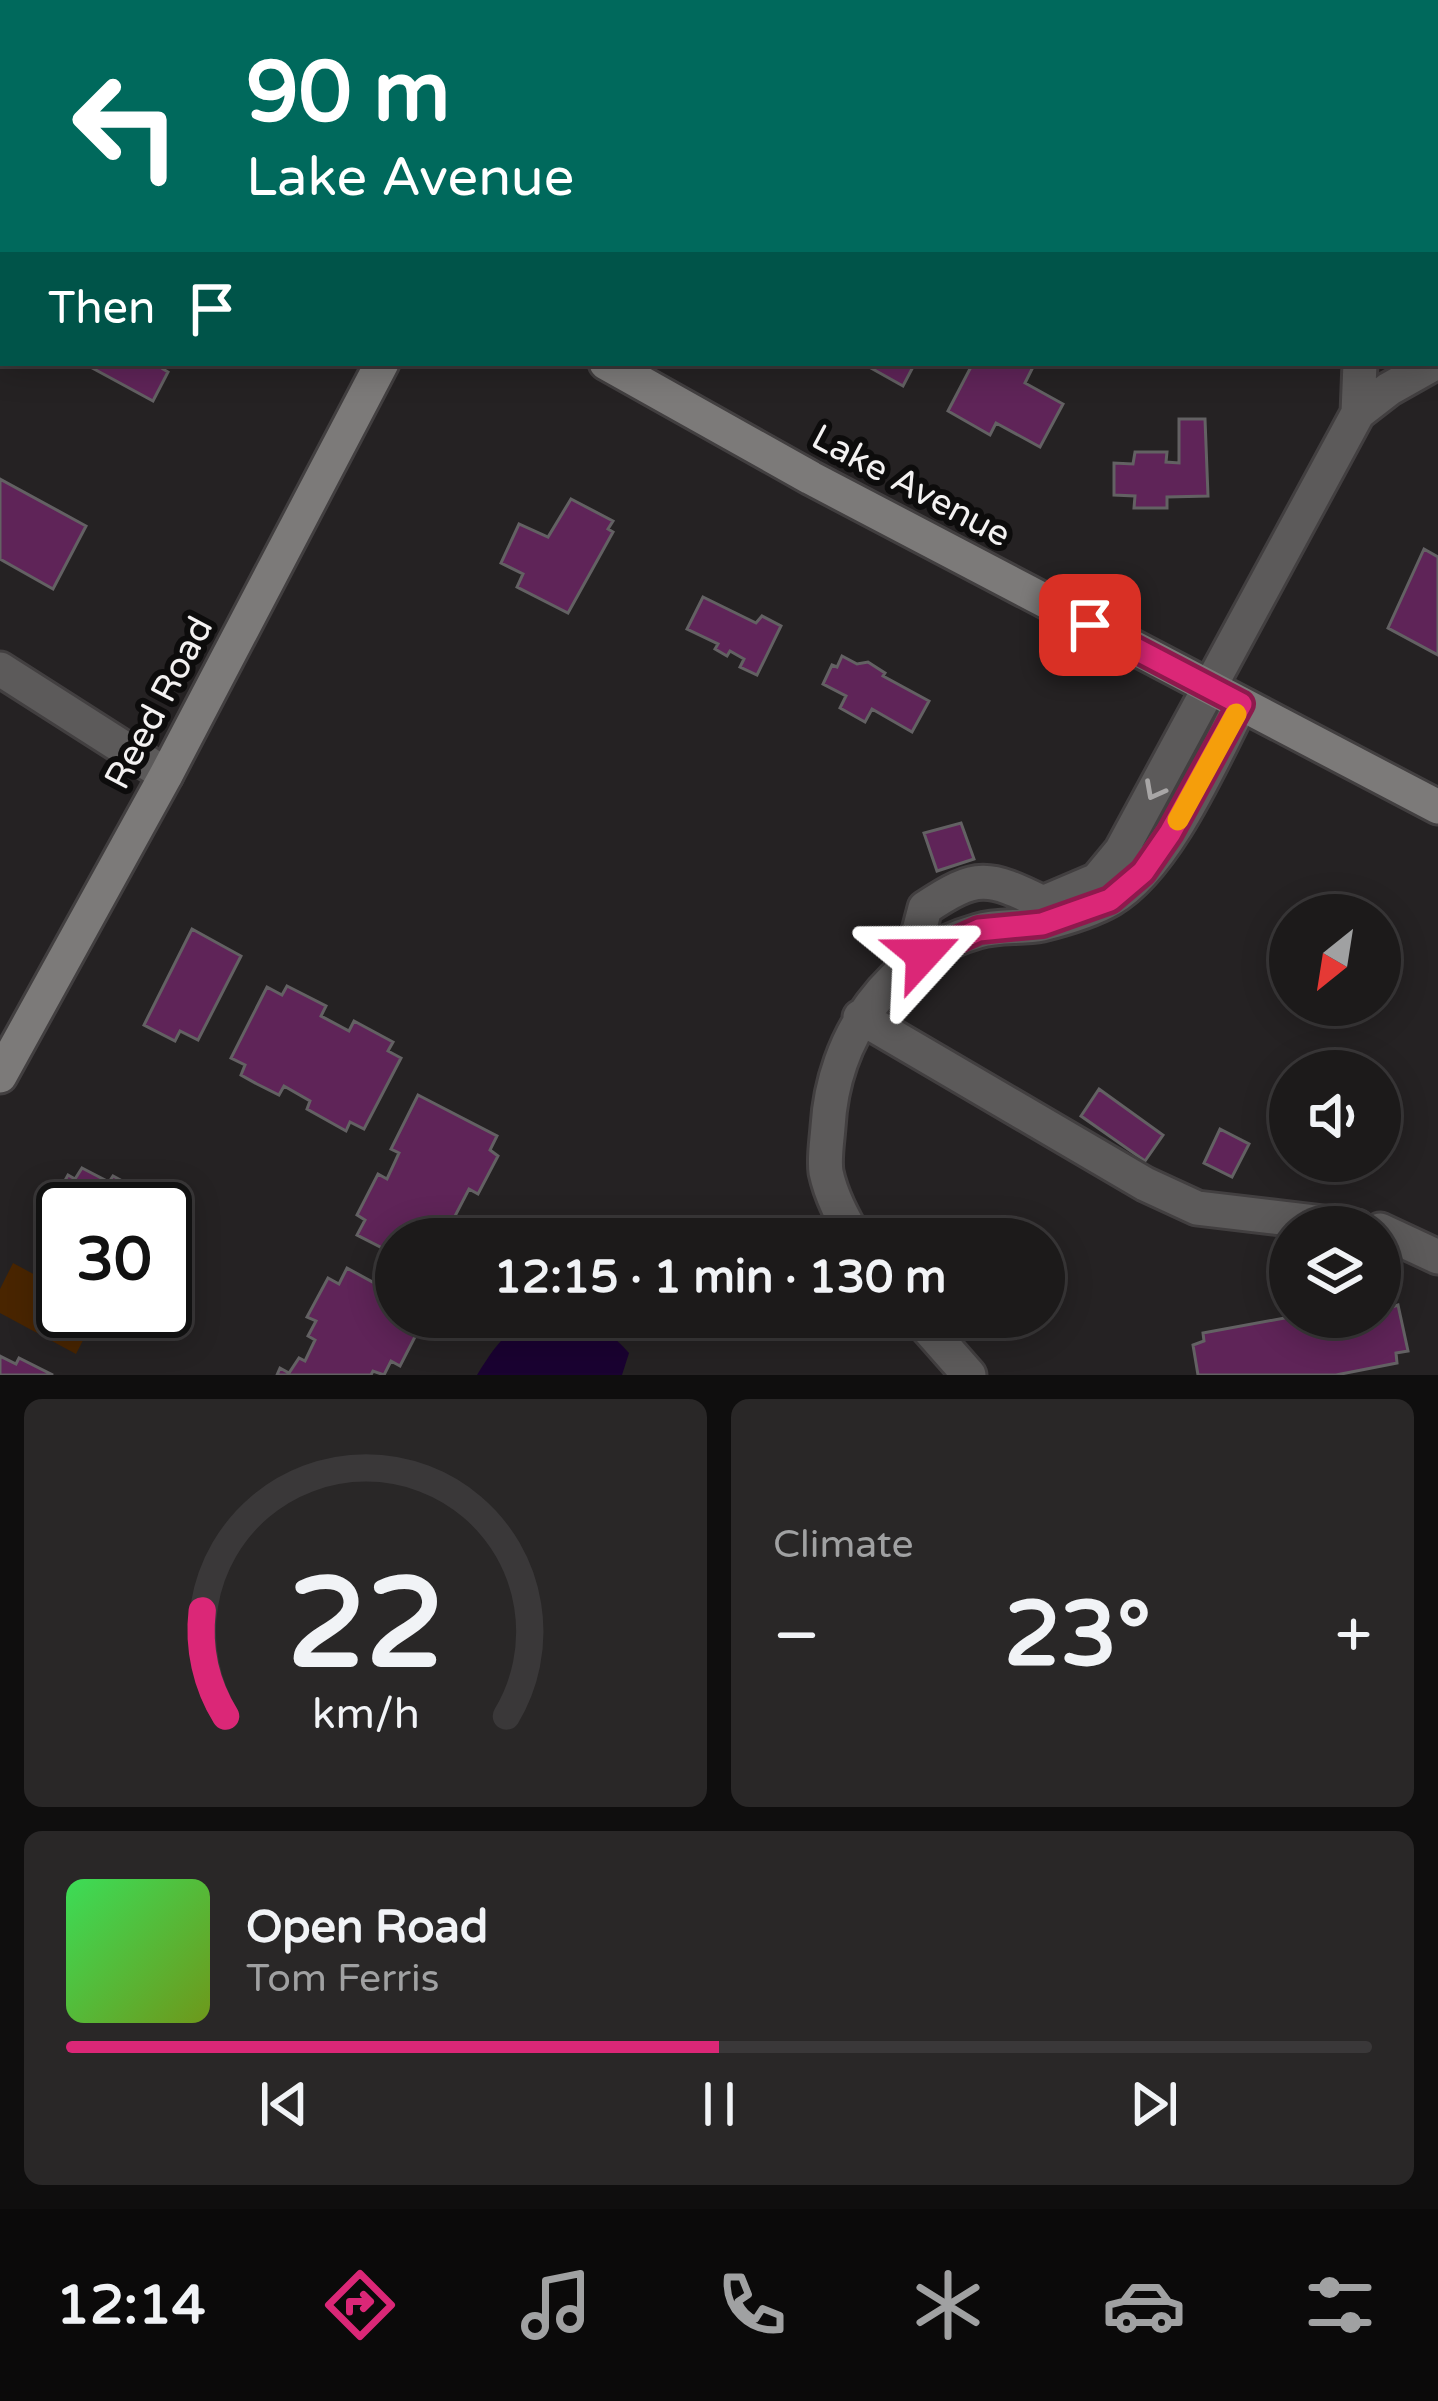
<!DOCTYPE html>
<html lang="en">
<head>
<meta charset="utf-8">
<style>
	:root { --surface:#1c1a1a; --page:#292727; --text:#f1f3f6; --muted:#a0a1a2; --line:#3a3839; --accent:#db2777 }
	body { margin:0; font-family:"Varela Round",sans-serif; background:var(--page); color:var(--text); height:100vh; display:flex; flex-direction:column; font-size:45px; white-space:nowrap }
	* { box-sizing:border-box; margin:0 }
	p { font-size:39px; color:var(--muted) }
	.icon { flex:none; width:66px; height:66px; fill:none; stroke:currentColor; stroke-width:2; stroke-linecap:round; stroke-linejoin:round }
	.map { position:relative; height:1375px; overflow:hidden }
	.drawer { display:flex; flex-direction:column; gap:24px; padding:24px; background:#0f0e0e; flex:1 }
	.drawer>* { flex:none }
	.top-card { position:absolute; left:0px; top:0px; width:1440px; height:366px; box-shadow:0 6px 30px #0003,0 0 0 3px var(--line); background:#00695c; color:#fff; overflow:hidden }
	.needle { width:78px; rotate:210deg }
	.tools { position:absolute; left:1269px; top:894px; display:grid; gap:24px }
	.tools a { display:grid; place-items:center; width:132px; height:132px; border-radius:50%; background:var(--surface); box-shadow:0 6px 30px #0003,0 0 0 3px var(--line); font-size:60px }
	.speed { position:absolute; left:36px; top:1182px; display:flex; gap:24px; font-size:60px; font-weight:700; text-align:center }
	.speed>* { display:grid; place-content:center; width:156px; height:156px; border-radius:50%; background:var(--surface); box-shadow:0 6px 30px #0003,0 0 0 3px var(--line); line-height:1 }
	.speed .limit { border:6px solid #111; border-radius:18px; background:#fff; color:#111 }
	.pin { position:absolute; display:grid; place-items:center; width:102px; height:102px; color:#fff; margin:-51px; border-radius:24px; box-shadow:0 6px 18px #0006 }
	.me { position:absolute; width:132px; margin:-66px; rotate:66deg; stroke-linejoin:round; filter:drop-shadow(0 0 9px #0008) }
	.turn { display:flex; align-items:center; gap:42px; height:252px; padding:0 48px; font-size:54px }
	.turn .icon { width:156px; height:156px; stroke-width:2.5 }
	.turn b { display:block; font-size:84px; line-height:102px }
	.then { display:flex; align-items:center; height:114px; padding:0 48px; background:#0003; gap:24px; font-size:45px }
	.big { font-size:90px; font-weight:700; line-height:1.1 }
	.drawer .widget { flex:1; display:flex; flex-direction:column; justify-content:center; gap:18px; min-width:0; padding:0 42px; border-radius:18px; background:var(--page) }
	.drawer .dial { align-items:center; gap:0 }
	.dial svg { height:312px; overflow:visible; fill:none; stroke:var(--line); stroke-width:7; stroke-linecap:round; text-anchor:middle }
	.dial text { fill:var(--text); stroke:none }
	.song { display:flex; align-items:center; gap:36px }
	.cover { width:144px; height:144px; border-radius:18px; background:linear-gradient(135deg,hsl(130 70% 55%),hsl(80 70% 35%)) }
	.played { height:12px; border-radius:6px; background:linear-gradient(90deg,var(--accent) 50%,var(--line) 50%) }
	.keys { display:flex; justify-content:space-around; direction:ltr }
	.heat { display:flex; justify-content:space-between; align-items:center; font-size:66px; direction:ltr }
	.drawer .tiles { flex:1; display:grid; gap:24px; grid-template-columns:1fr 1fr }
	.widget:last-child { grid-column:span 2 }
	.trip { position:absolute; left:375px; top:1218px; width:690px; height:120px; border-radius:60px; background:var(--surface); box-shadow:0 6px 30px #0003,0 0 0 3px var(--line); font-weight:700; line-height:120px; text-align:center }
	.menu { display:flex; height:192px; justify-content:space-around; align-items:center; background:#0b0a0a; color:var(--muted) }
	.menu .icon { width:84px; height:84px }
	.menu .on { color:var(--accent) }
	.menu b { font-size:54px; color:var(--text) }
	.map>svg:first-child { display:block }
	.green { fill:#492500 }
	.water { fill:#1a0231 }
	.building { fill:#5f2458; stroke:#636163; stroke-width:3 }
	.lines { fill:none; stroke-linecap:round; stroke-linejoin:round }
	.minor-casing { stroke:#423f40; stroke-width:39 }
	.secondary-casing { stroke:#423f40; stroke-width:39 }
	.minor { stroke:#5c5a5a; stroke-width:33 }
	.secondary { stroke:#7c7a79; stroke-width:33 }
	.oneway { stroke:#a8a6a6 }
	.route-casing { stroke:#8e194d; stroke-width:30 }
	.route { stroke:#db2777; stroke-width:21 }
	.slow { stroke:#f59e0b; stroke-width:21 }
	.labels { text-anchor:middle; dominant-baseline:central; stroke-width:12; stroke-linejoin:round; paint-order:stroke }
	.street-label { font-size:36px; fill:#f3f1f1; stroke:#0d0c0c }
</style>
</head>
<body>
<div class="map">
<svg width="1438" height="1375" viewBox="0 0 1438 1375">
	<rect width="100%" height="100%" fill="#252223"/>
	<!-- green -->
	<path class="green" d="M13,1263L63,1290V1311H98L76,1354L0,1313V1289Z"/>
	<!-- water -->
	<path class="water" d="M539,1317C586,1317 597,1318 629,1353L622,1375H477C495,1346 507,1328 539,1317Z"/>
	<!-- building -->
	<path class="building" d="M446,0L444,3L317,1L318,0Z
		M707,0H788L786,3Z
		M83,363H166L163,369L168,372L153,401Z
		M862,363H915L903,386Z
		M973,363H1035L1025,383L1063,404L1040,447L996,423L990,435L948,411Z
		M1179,419H1205L1208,496L1167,497V508H1134L1135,496L1114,495V463L1133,464L1135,452H1167L1166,462L1179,463Z
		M0,479L86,526L53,589L0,559Z
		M571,499L613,521L608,529L613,532L568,613L517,587L523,574L501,563L519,524L548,537Z
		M1424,549L1438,557V655L1388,628Z
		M703,597L756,623L762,616L781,626L757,675L740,667L744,659L730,651L727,656L715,649L718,644L687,629Z
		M842,656L857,664L868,662L885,673L883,676L929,701L912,732L872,709L865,722L840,708L846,696L823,684L832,665L837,667Z
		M961,823L974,859L937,871L924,833Z
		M192,929L241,956L198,1040L180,1031L175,1041L144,1025Z
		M287,986L326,1006L321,1016L349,1031L354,1021L393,1042L388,1051L401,1058L364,1129L350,1122L346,1131L307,1109L310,1101L284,1086L279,1095L257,1084L241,1075L245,1065L231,1058L267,987L282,995Z
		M1099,1089L1163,1135L1145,1161L1081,1116Z
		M418,1095L497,1136L490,1150L498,1156L478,1194L469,1189L455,1216L465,1221L455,1239H396V1255L357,1235L365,1220L357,1215L378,1174L387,1179L399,1153L391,1149Z
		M1220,1129L1249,1144L1232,1177L1204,1163Z
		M82,1168L109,1182L113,1176L161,1202L160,1209H63V1245L47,1237L53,1226L43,1220L68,1175L75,1179Z
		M165,1212L184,1222L179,1233L187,1238L165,1279Z
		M347,1268L396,1295V1317H411L408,1323L419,1329L400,1366L391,1361L384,1375L373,1371L371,1375H277L280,1368L289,1373L299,1358L305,1361L315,1340L308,1336L316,1321L307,1317L328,1278L339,1284Z
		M1387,1299L1389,1308L1398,1305L1408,1351L1396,1353L1397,1363L1336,1375H1198L1193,1345L1204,1341L1203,1333L1290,1317H1380V1300Z
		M0,1356L16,1364L19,1358L53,1375H0Z"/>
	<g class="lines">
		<!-- minor casing -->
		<g class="minor-casing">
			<path id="minor" d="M552,3L554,0
				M1265,3L1267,0
				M1437,312H1438
				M1358,413L1389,389L1435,363
				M0,669L166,775
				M923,955L919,931L925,908C977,873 988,876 1043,903L1097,880L1121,851L1358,413L1360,363
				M860,1017L1145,1184L1197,1208L1357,1227
				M1380,1230L1438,1257
				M855,1239C843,1218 831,1196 826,1172C824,1158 827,1141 828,1127C833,1037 889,956 978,931C998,925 1021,928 1042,924C1062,919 1092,910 1111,899C1166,867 1212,760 1241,704
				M918,1317L969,1375"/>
		</g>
		<!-- secondary casing -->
		<g class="secondary-casing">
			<path id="secondary" d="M187,0L190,3
				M606,363L811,478L1438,807
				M0,1076L166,775L382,363"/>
		</g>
		<!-- minor -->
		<use href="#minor" class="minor"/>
		<!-- secondary -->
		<use href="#secondary" class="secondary"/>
	</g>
	<!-- one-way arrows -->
	<defs><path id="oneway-chevron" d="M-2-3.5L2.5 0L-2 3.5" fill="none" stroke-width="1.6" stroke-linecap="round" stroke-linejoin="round" transform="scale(3)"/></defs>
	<use class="oneway" href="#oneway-chevron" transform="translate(1154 791) rotate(118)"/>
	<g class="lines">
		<!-- route casing -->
		<g class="route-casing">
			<path id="route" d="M923,955L979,930L1042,924L1110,900L1143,872L1170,833L1241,704L1090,625"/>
		</g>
		<!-- route -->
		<use href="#route" class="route"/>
		<!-- slow -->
		<path class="slow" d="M1178,820L1236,714"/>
	</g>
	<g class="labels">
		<!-- street labels -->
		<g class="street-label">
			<text transform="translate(911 486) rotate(28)">Lake Avenue</text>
			<text transform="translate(159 703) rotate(-62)">Reed Road</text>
		</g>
	</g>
</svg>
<div class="tools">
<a><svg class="needle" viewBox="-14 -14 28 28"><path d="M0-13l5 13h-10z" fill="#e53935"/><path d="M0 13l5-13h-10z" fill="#a0a1a2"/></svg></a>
<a><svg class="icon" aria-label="sound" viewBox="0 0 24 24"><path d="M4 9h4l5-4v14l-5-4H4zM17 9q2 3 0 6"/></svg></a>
<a><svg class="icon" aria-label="layers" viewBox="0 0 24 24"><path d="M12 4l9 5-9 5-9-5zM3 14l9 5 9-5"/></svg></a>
</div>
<div class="speed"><div class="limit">30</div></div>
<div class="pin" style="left:1090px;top:625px;background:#d93025"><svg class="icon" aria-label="arrive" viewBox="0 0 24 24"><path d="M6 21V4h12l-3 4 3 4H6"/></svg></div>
<svg class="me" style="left:923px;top:955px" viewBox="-20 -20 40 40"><path d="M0-17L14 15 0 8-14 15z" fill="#db2777" stroke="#fff" stroke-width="4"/></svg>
<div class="trip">12:15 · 1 min · 130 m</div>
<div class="top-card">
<div class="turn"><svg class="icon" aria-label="left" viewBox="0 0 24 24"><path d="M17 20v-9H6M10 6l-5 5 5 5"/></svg><div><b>90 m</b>Lake Avenue</div></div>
<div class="then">Then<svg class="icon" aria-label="arrive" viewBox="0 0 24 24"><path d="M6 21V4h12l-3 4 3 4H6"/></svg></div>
</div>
</div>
<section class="drawer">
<div class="tiles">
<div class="widget dial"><svg viewBox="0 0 100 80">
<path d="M14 69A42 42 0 1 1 86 69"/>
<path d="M14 69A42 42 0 0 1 8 42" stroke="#db2777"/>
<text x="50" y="56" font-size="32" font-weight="700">22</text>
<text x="50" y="72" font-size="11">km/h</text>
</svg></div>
<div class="widget"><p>Climate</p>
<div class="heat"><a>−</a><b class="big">23°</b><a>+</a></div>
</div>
<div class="widget">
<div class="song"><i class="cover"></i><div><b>Open Road</b><p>Tom Ferris</p></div></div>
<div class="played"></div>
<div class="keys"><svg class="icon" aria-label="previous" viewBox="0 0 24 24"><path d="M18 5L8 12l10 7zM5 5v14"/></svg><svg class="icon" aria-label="pause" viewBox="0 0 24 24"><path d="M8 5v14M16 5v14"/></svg><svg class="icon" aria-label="next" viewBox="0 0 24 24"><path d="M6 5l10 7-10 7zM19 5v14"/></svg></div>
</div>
</div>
</section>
<nav class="menu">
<b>12:14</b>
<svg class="icon on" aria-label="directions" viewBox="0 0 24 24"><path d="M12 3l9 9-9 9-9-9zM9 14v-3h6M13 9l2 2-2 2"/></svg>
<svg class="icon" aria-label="music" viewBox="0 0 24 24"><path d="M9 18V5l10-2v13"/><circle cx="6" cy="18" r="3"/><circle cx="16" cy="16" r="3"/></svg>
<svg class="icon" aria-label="phone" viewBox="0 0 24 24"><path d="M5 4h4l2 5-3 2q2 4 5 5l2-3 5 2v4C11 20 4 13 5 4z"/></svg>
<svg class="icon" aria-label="climate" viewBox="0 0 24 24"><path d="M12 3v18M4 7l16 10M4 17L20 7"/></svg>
<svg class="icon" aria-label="car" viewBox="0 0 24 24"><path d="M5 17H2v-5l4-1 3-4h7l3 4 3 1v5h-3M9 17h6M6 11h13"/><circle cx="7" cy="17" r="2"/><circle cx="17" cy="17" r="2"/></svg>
<svg class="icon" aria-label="filters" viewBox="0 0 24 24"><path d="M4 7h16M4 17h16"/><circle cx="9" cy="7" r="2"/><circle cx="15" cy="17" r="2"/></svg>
</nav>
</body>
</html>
